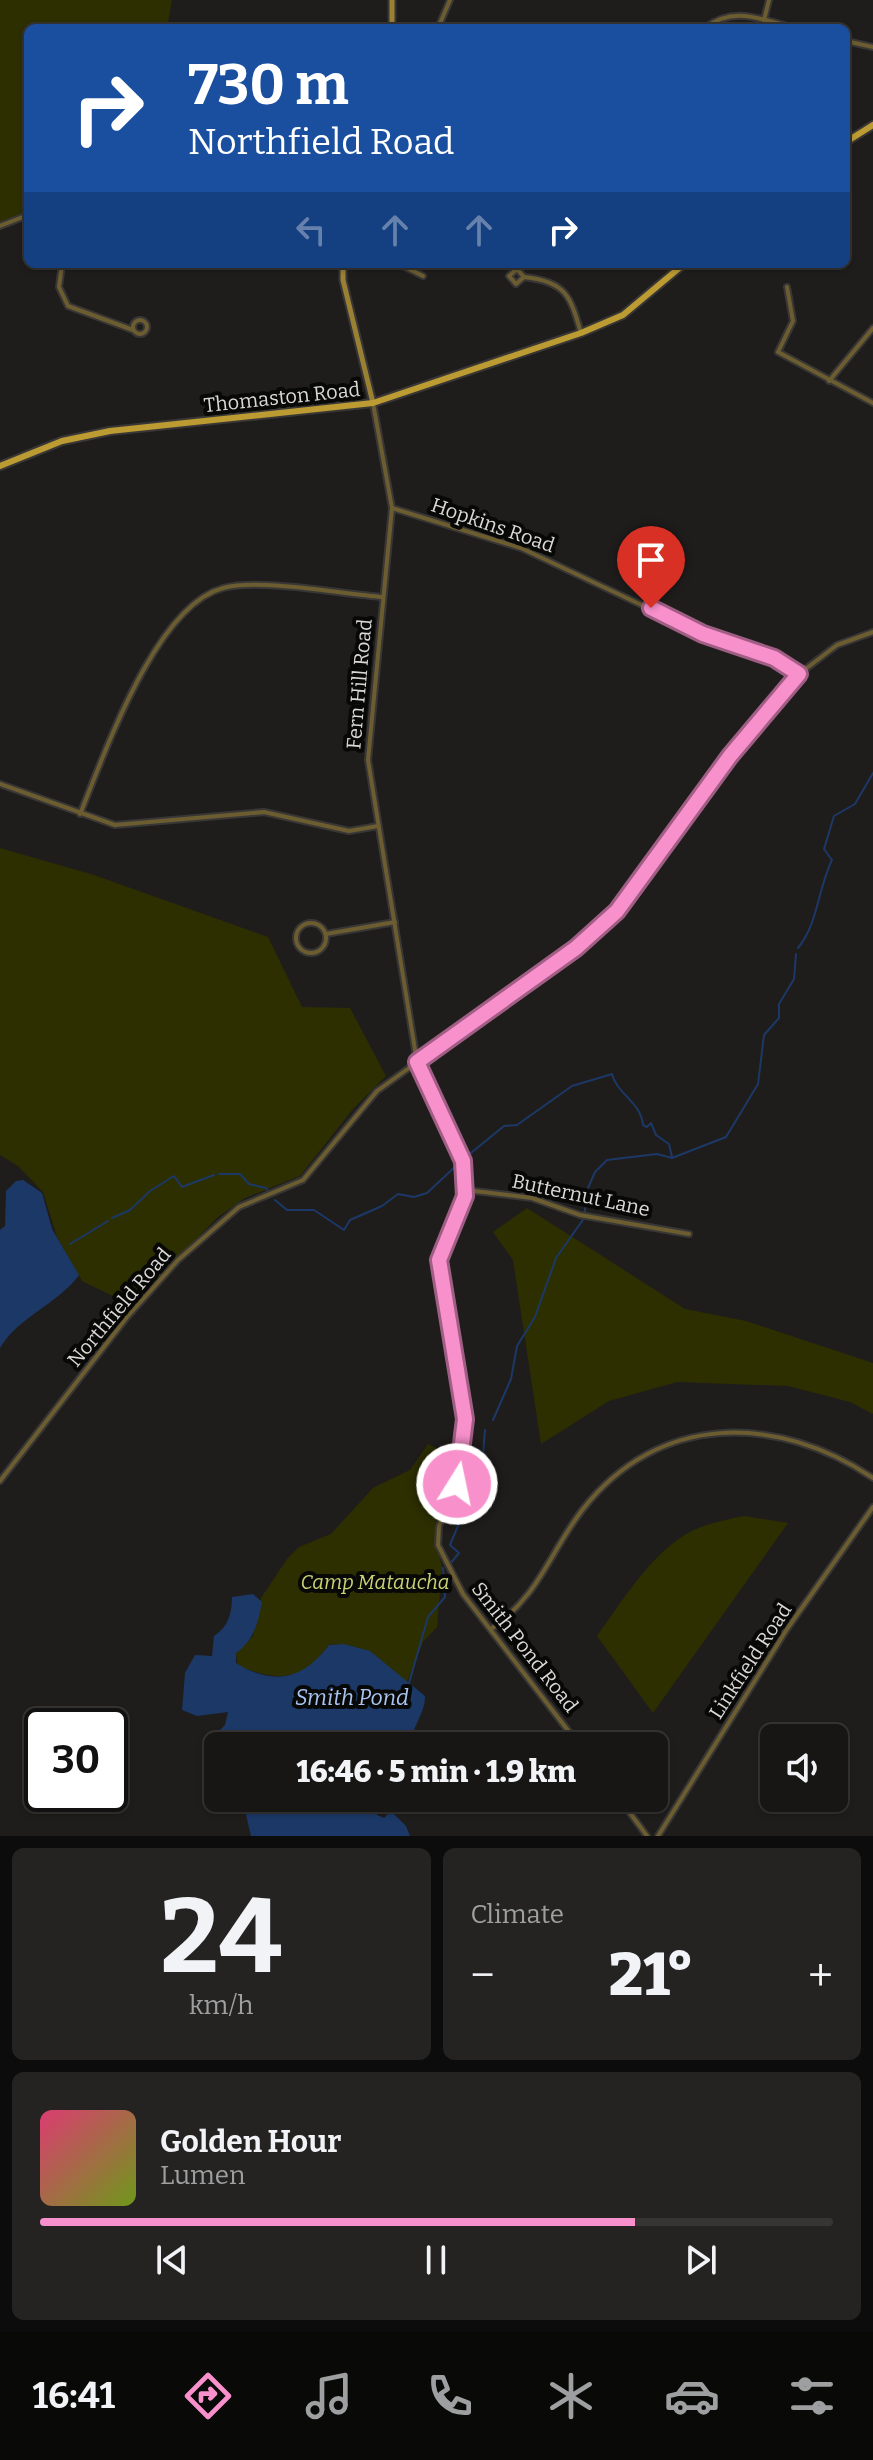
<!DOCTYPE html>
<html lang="en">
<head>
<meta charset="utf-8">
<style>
	:root { --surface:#171615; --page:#242322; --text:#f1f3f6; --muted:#9e9fa0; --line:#363534; --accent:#f890cc }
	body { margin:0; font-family:Bitter,serif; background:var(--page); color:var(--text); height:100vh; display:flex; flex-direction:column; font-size:30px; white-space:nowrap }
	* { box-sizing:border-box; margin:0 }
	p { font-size:26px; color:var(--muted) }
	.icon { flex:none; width:44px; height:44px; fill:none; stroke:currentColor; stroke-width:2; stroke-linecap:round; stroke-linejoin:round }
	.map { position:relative; height:1836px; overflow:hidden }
	.details { display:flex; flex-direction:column; gap:12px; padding:12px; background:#0d0c0c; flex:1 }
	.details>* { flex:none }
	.guide { position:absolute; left:24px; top:24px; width:826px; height:244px; border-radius:12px; box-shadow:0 2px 6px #0004,0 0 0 2px var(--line); background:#1a4fa0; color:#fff; overflow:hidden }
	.fabs { position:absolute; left:760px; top:1724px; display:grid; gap:16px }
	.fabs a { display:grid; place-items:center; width:88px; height:88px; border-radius:12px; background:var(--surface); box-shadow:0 2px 6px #0004,0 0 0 2px var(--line); font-size:40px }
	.speed { position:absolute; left:24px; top:1708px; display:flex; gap:16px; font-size:40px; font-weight:700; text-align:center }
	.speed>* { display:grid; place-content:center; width:104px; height:104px; border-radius:50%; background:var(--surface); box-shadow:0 2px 6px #0004,0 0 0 2px var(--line); line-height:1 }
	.speed .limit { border:4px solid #111; border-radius:12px; background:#fff; color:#111 }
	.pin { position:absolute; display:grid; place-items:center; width:68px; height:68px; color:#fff; margin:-82px -34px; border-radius:50% 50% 50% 0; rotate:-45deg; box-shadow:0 0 8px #0007 }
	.pin .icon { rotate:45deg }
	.me { position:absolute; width:88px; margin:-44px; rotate:10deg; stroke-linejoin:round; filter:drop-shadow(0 0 6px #0008) }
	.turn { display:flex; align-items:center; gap:28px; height:168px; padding:0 32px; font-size:36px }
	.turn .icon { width:104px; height:104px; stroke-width:2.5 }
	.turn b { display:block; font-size:56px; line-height:68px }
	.lanes { display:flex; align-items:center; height:76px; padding:0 32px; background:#0003; justify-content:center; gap:40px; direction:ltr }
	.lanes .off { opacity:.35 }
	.big { font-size:60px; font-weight:800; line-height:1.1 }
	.details .card { flex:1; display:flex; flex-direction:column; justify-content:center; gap:12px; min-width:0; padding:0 28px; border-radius:12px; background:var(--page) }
	.details .dial { align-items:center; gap:0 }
	.dial b { font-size:104px; line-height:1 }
	.song { display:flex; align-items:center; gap:24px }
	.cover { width:96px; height:96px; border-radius:12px; background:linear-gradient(135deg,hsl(340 70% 55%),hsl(80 70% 35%)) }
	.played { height:8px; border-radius:4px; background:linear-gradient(90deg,var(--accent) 75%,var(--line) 75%) }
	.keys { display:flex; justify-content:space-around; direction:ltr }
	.heat { display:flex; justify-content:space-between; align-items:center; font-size:44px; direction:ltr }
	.details .tiles { flex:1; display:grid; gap:12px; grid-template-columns:1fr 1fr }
	.card:last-child { grid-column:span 2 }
	.trip { position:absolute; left:204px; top:1732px; width:464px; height:80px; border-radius:12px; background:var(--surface); box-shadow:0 2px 6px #0004,0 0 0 2px var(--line); font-weight:800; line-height:80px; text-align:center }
	.menu { display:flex; height:128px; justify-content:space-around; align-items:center; background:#090908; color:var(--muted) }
	.menu .icon { width:56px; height:56px }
	.menu .on { color:var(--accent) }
	.menu b { font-size:36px; color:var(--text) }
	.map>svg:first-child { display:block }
	.green { fill:#2d2f00 }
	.water { fill:#1c3866 }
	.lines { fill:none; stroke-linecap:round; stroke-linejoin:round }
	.stream { stroke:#1c3866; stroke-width:2 }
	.minor-casing { stroke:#393736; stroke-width:8 }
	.tertiary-casing { stroke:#393736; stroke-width:8 }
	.secondary-casing { stroke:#393736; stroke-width:9 }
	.primary-casing { stroke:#393736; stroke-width:10 }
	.minor { stroke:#6c5d30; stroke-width:4 }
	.tertiary { stroke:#6c5d30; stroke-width:4 }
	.secondary { stroke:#998033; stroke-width:5 }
	.primary { stroke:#bc9b32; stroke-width:6 }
	.route-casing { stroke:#a15e85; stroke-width:20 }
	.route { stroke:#f890cc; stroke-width:14 }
	.labels { text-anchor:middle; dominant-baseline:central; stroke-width:8; stroke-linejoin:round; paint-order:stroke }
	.street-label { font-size:20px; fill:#dbd9d8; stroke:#080807 }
	.park-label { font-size:20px; font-style:italic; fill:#cad275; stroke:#080807 }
	.water-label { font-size:22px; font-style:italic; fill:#a9c4f1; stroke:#080807 }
</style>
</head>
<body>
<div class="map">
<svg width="873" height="1836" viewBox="0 0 873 1836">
	<rect width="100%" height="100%" fill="#1f1d1c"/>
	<!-- green -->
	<path class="green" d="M0,0H172L167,28H28V213L0,223Z
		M0,848L94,875L268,937L302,1007L350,1008L386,1076L353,1109L300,1176L245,1198L218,1217L131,1305L82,1281L57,1237L43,1192L18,1166L0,1155Z
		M527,1208L685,1309L746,1321L873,1363V1414L850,1402L788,1386L677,1382L609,1401L541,1444L513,1260L493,1232Z
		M428,1444L460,1459L455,1485L435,1537L442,1567L437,1627L423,1642L407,1682C380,1662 366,1641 329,1645C301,1683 279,1681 238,1666L236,1653L253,1636L261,1598L287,1559L299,1547L331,1534L373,1488L410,1470Z
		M744,1516L788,1523L653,1713L597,1636C624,1599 656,1544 701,1527C714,1522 730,1519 744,1516Z"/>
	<!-- water -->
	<path class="water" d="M23,1180L42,1193L52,1229L79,1275C58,1304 18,1317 0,1348V1230L5,1226L6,1191L16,1181Z
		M253,1594L262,1602C258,1623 254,1640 236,1653V1663C273,1686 303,1680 329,1645L344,1644L370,1651L425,1696C425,1715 412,1724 411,1746H218L216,1763L209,1741L225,1725L228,1712L197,1716L182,1710L185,1673L195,1655L212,1656L214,1636C228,1627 232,1614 232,1597Z
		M242,1798H372L377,1815L384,1818L391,1811L406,1826L410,1836H251Z"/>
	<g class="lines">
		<!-- stream -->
		<path class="stream" d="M798,948C818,924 818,888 832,860L824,849L834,816L855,804L873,773
			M466,1157L504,1126L517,1125L572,1086L612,1074C616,1093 641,1102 643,1125L647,1127L651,1123L656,1135L669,1144L672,1157
			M219,1174H240L249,1184L266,1188L269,1192
			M275,1200L287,1210H314L344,1230L350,1220L382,1206L398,1194L414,1197L427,1193L457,1165
			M112,1218L130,1210L150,1191L174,1176L182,1187L214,1175
			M70,1244L108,1221
			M493,1420L511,1379L517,1346L535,1317L556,1258L585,1217V1195L595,1172L607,1160L657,1154L672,1158L726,1137L758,1084L764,1035L779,1018V1004L794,979L796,954
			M464,1509L483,1455L485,1430
			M450,1564L459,1553L450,1545L462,1516
			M409,1683L428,1617L445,1597L443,1568"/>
		<!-- minor casing -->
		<g class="minor-casing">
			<path id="minor" d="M764,20L769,0
				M438,28L450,0
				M0,226L28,215
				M62,264L59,287L68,306L133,330
				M399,264L423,276
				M524,277L516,284L509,276L517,269L524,277C566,282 570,295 581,333
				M787,287L793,321L778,352L873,403
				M133 327a7 7 0 1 1 14 0a7 7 0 1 1-14 0Z
				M829,381L873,328
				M392,508L521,548L703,634L774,658L799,674
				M0,784L115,825L264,812L349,831L378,826
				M80,814C105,753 155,606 223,588C260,578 341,594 382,597
				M296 938a15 15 0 1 1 30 0a15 15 0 1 1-30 0Z
				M326,934L395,922
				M417,1062L463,1161L465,1196L440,1255L439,1271L460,1378L465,1436L457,1484L439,1526L438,1545L463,1594L580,1746
				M466,1190L532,1198L580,1215L689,1234
				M491,1629C540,1595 549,1553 583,1509C659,1412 777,1414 873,1478
				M619,1798L647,1836
				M658,1836L787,1629L873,1507"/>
		</g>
		<!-- tertiary casing -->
		<g class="tertiary-casing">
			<path id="tertiary" d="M705,28C734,5 762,20 795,28
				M846,41L873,47
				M373,403L392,508L368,760L417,1062
				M0,1481L127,1317L178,1260L239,1207L303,1180L377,1091L576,948L617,911L730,756L799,674L837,645L873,632"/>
		</g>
		<!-- secondary casing -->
		<g class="secondary-casing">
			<path id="secondary" d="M392,0V28
				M343,264V280L373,403"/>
		</g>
		<!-- primary casing -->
		<g class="primary-casing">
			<path id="primary" d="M846,142L873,125
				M0,466L62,441L110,431L373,403L581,333L623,315L684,264"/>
		</g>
		<!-- minor -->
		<use href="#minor" class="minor"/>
		<!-- tertiary -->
		<use href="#tertiary" class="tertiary"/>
		<!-- secondary -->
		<use href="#secondary" class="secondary"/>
		<!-- primary -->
		<use href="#primary" class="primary"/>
	</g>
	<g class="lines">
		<!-- route casing -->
		<g class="route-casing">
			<path id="route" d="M457,1484L465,1419L439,1260L465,1196L463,1161L417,1062L576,948L617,911L730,756L799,674L774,658L703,634L651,608"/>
		</g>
		<!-- route -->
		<use href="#route" class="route"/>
	</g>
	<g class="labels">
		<!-- street labels -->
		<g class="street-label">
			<text transform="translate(282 397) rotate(-6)">Thomaston Road</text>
			<text transform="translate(493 525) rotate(19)">Hopkins Road</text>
			<text transform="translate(359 684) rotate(-85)">Fern Hill Road</text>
			<text transform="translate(581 1195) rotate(12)">Butternut Lane</text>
			<text transform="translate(119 1307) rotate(-50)">Northfield Road</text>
			<text transform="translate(525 1647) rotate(52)">Smith Pond Road</text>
			<text transform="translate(750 1661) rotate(-57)">Linkfield Road</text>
		</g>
		<!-- park labels -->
		<g class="park-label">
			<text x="375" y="1582">Camp Mataucha</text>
		</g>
		<!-- water labels -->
		<g class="water-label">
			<text x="352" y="1697">Smith Pond</text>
		</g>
	</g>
</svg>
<div class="fabs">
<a><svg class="icon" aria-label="sound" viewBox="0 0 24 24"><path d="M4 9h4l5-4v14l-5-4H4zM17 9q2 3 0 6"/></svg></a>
</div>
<div class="speed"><div class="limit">30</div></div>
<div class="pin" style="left:651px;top:608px;background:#d93025"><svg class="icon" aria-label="arrive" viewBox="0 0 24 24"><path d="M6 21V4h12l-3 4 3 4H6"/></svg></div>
<svg class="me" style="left:457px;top:1484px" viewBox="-20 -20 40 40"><circle r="17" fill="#f890cc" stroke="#fff" stroke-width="3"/><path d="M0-11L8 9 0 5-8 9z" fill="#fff"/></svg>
<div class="trip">16:46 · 5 min · 1.9 km</div>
<div class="guide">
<div class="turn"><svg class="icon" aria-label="right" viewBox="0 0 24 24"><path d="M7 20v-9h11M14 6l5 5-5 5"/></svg><div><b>730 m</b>Northfield Road</div></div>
<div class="lanes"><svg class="icon off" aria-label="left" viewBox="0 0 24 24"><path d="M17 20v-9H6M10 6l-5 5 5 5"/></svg><svg class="icon off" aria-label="ahead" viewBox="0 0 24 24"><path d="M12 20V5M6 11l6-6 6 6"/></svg><svg class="icon off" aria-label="ahead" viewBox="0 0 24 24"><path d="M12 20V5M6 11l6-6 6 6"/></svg><svg class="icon" aria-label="right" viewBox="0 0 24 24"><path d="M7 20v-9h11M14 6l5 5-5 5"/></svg></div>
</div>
</div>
<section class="details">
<div class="tiles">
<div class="card dial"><b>24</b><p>km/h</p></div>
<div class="card"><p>Climate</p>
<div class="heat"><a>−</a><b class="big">21°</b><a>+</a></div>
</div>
<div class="card">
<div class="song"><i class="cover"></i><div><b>Golden Hour</b><p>Lumen</p></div></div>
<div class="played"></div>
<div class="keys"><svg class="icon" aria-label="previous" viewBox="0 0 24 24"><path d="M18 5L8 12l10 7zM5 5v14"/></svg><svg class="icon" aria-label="pause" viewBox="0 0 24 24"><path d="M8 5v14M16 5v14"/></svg><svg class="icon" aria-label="next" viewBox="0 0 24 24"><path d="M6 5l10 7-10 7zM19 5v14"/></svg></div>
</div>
</div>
</section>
<nav class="menu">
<b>16:41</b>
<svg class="icon on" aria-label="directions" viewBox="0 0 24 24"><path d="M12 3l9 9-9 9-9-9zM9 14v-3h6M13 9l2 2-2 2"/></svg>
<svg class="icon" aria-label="music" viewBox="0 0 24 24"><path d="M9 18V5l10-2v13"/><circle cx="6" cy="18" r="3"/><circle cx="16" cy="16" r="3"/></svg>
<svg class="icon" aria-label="phone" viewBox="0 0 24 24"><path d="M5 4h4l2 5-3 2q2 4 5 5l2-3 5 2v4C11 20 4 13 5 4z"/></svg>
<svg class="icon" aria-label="climate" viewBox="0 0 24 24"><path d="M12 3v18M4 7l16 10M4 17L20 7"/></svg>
<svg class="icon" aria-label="car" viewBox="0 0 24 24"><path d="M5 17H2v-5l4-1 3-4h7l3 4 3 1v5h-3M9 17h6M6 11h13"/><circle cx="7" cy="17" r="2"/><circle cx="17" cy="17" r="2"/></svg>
<svg class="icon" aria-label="filters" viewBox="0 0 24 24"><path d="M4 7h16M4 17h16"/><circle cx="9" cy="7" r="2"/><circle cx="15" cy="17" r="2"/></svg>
</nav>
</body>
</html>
